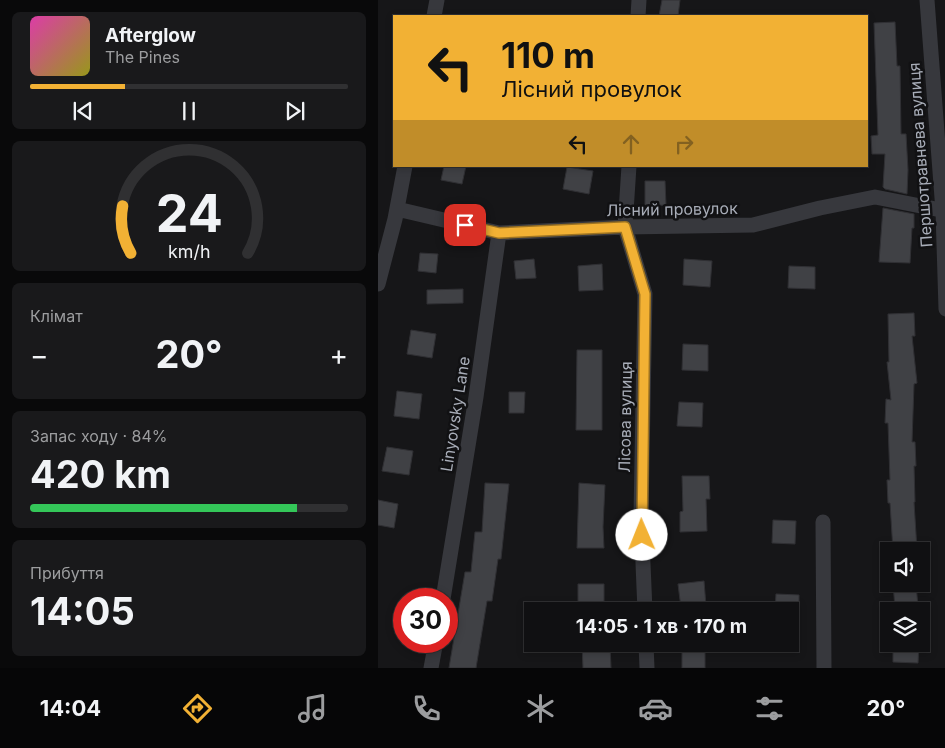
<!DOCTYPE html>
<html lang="uk">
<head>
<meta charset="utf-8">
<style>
	:root { --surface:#101012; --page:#19191b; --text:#f1f3f6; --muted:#9c9d9f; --line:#303032; --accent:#f2b134 }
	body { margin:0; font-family:Inter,sans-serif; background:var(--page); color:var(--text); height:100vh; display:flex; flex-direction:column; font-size:19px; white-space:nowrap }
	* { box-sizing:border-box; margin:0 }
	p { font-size:16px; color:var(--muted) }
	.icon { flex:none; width:28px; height:28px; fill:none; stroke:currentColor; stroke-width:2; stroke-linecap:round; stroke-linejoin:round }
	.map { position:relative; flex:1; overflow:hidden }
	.sheet { display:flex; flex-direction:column; gap:12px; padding:12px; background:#09090a; width:378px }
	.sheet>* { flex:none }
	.top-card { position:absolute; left:15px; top:15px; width:475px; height:152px; border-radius:0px; box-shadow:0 2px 8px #0003,0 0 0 1px var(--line); background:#f2b134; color:#111; overflow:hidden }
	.tools { position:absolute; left:502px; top:542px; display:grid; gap:10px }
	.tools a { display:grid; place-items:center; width:50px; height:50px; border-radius:0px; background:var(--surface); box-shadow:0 2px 8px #0003,0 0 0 1px var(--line); font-size:25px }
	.speed { position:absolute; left:15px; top:588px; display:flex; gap:10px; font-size:25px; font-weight:700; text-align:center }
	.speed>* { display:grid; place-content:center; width:65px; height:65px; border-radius:50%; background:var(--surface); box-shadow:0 2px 8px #0003,0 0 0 1px var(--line); line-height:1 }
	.speed .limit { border:8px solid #d22; background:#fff; color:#111 }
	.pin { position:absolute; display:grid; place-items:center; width:42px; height:42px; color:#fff; margin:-21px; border-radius:10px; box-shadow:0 2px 8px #0006 }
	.me { position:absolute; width:55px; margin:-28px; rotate:359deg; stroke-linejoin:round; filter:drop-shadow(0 0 4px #0008) }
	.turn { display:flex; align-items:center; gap:18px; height:105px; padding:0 25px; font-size:22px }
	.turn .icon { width:65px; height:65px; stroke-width:2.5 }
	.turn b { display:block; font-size:35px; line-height:42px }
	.lanes { display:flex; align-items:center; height:48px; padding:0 25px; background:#0003; justify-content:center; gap:25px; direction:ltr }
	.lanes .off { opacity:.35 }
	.big { font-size:38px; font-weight:700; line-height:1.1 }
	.sheet .widget { flex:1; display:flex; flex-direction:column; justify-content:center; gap:8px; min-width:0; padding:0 18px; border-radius:8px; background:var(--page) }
	.sheet .dial { align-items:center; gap:0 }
	.dial svg { height:130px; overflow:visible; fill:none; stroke:var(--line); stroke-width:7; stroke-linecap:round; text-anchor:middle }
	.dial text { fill:var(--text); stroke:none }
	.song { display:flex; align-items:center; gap:15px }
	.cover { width:60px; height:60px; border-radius:8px; background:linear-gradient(135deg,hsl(320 70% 55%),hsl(60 70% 35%)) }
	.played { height:5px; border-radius:2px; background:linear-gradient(90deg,var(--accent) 30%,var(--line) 30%) }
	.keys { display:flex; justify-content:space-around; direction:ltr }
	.heat { display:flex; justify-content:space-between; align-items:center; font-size:28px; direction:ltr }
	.charge { height:8px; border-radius:4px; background:linear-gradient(90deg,#34c759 84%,var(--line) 0) }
	.trip { position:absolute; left:146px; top:602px; width:275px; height:50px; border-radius:0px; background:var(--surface); box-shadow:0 2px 8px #0003,0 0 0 1px var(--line); font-weight:700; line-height:50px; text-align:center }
	.dock { display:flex; height:80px; justify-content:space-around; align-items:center; background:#060607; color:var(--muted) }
	.dock .icon { width:35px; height:35px }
	.dock .on { color:var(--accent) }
	.dock b { font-size:22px; color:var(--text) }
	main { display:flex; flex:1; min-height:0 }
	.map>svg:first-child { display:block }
	.building { fill:#404145; stroke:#303034 }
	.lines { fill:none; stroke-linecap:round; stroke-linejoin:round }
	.minor { stroke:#37383d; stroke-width:15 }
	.route-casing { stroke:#9d7322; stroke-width:12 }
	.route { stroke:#f2b134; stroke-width:9 }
	.labels { text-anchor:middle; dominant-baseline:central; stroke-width:5; stroke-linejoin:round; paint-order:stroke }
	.street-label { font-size:16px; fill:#a8adb8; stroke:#111113 }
</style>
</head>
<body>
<main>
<section class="sheet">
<div class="widget">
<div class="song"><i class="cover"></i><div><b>Afterglow</b><p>The Pines</p></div></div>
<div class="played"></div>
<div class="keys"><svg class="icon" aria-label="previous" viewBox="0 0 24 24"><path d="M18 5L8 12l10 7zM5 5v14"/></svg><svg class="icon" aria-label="pause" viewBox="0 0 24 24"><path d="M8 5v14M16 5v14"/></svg><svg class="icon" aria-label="next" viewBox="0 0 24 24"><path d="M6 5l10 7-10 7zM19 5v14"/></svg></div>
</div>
<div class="widget dial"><svg viewBox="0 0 100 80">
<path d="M14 69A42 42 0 1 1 86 69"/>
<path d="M14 69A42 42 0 0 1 9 40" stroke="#f2b134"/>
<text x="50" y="56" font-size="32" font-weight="700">24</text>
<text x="50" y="72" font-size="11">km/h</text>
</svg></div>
<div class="widget"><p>Клімат</p>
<div class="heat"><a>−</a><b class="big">20°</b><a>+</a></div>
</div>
<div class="widget"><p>Запас ходу · 84%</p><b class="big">420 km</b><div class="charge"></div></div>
<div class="widget"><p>Прибуття</p><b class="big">14:05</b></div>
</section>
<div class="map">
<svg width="568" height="668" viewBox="0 0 568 668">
	<rect width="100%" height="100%" fill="#161618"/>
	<!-- building -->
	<path class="building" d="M284,0H302L300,16H281Z
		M517,22L519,66H522L523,134H528L530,170L529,194L507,189L505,187L507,154H494L493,136L500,135L496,23Z
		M66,166H88L84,184L63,180Z
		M189,167L215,171L211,194L185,189Z
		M267,181H287L288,205L267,206Z
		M505,208L536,214V228H534L532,263L501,262Z
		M42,253L60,254L58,273L40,271Z
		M156,259L158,278L138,279L136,261Z
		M306,259L334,261L332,287L305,285Z
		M224,264L225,290L201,291L200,266Z
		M411,266L437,267V289L410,288Z
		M85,289V303L49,304V290Z
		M536,313L537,336H534L539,383L536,384L534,442H537L538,466H536L537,502H536L539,550L515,551L512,503H510L509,480H512L510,423H507L508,399L513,400L509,362H511L510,314Z
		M33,330L58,334L54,358L29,354Z
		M305,344L330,345V371L304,370Z
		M199,350H224V430H198Z
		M19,391L44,394L41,419L16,416Z
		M131,392H147L146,413H131Z
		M301,402L325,403L324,427L299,426Z
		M9,447L35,451L31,475L4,471Z
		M304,476H331L332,499H328L329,531L302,532V512L305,511Z
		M107,483L131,484L123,559H120L114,601H109L98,668H71L87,572H93L97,532H104Z
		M201,483L227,485L225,527L226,548H199Z
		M0,500L20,504L16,528L0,525Z
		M395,520L418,521L417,544L394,543Z
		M326,581L328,606L303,608L300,584Z
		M200,584H226V609H200Z
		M515,584H538L540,607L517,608Z
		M398,594L421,595V611H397Z
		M204,644H232L233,668H205Z
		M515,644H541L540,663L515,662Z
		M304,645H327V668H304Z"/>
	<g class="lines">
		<!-- minor -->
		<path class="minor" d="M549,0L565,211L568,309
			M56,16L59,0
			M260,16L261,0
			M251,166L247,227L267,294L263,516L267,611
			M19,209L121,233L247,227L375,225L442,208L497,197L568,211
			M0,284L17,219L27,166
			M445,522L446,668
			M65,599L98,397L121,233
			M268,644L269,668
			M53,668L58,641"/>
	</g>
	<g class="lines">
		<!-- route casing -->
		<g class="route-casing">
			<path id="route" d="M87,225L121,233L247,227L267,294L264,535"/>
		</g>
		<!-- route -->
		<use href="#route" class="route"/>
	</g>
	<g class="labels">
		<!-- street labels -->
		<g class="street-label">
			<text transform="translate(542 155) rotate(-94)">Першотравнева вулиця</text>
			<text transform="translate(294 209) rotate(-1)">Лісний провулок</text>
			<text transform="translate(77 414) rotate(-81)">Linyovsky Lane</text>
			<text transform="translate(247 417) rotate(-89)">Лісова вулиця</text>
		</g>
	</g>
</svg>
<div class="tools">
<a><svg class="icon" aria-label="sound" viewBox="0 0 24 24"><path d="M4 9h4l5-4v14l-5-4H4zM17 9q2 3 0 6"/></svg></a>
<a><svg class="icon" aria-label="layers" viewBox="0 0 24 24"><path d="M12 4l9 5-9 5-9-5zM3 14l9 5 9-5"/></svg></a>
</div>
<div class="speed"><div class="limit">30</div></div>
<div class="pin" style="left:87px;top:225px;background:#d93025"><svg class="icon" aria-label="arrive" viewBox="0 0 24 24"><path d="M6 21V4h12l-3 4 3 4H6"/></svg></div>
<svg class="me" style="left:264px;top:535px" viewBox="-20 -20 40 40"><circle r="19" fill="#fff"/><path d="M0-13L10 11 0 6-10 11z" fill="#f2b134"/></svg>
<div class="trip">14:05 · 1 хв · 170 m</div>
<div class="top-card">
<div class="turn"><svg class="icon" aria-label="left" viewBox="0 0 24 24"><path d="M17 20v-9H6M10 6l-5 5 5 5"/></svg><div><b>110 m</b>Лісний провулок</div></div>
<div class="lanes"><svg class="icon" aria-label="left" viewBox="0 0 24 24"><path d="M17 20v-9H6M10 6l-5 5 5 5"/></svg><svg class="icon off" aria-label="ahead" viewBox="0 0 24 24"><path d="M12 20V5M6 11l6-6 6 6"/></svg><svg class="icon off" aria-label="right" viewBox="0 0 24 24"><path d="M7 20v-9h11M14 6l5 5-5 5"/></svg></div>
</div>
</div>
</main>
<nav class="dock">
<b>14:04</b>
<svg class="icon on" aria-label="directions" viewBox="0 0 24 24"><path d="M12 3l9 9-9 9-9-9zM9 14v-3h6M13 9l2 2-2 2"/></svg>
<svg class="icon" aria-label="music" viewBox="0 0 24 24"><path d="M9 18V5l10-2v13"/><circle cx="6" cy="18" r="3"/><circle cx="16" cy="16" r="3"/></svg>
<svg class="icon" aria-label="phone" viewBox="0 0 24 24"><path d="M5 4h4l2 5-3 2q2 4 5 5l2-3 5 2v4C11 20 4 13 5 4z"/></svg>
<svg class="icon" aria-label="climate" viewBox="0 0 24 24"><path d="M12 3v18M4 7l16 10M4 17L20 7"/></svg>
<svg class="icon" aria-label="car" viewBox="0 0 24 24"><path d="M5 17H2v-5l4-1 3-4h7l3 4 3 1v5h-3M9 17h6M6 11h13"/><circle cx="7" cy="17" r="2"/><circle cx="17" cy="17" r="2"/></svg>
<svg class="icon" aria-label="filters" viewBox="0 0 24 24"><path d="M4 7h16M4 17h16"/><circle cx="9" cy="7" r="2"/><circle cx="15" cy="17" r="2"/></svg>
<b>20°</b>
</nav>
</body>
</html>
